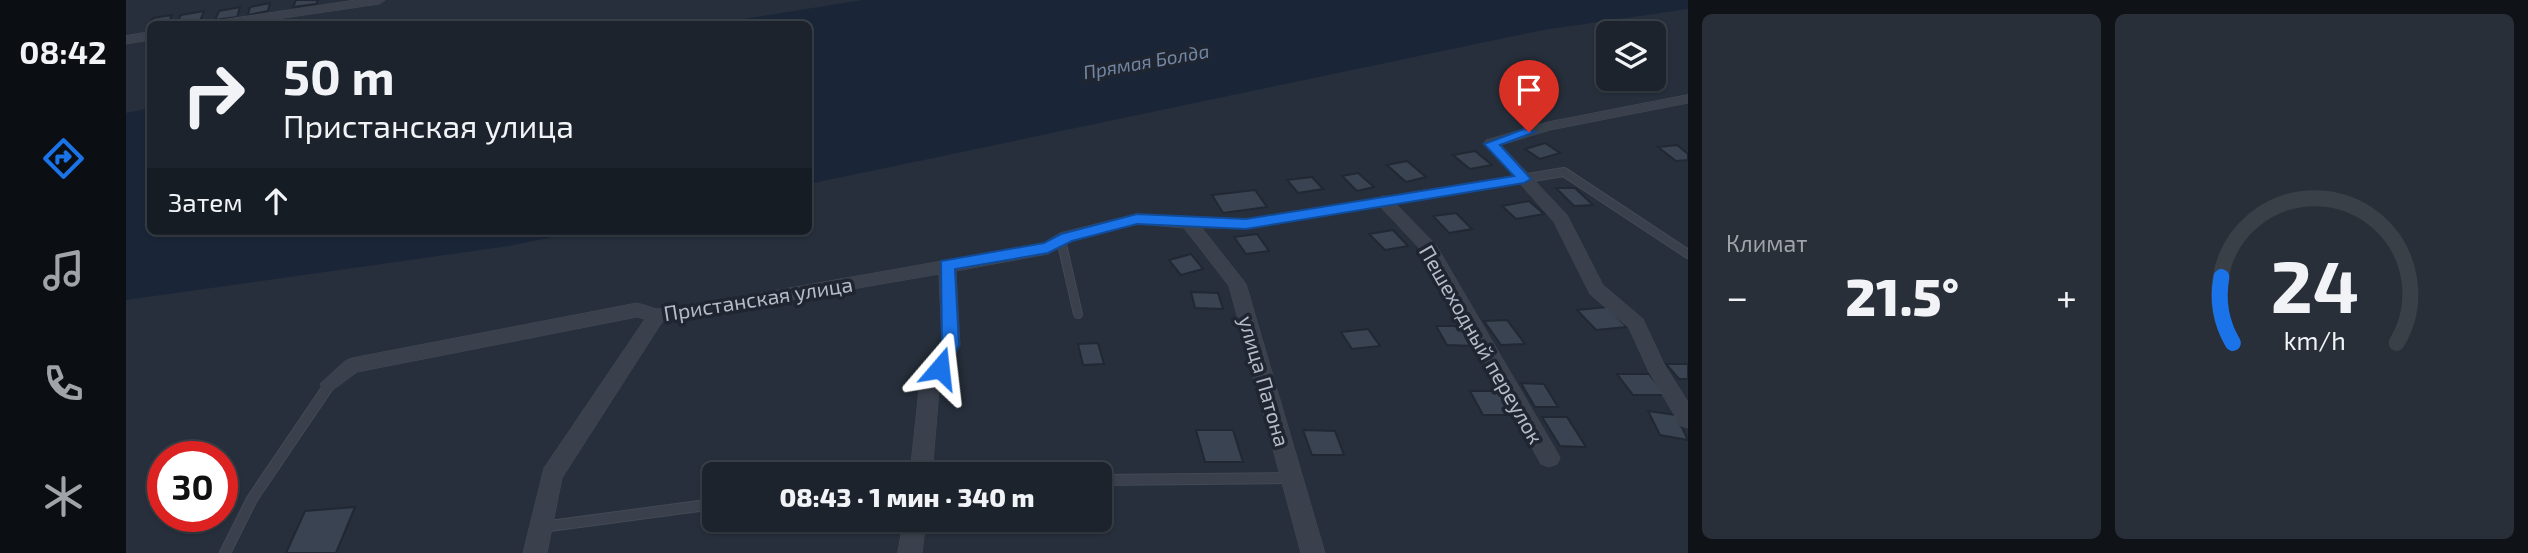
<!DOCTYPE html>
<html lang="ru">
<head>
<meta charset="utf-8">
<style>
	:root { --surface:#1c232c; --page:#292f38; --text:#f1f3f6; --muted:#a0a4a9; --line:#3a4048; --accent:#1a73e8 }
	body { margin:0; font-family:"Exo 2",sans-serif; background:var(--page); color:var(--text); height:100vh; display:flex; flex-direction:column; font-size:26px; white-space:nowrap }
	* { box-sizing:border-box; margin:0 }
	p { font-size:23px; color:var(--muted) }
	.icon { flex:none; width:38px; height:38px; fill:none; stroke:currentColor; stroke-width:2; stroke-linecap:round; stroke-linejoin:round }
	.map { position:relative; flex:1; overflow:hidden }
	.panel { display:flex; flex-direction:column; gap:14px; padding:14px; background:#0f1318; width:840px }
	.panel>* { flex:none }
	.hud { position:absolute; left:21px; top:21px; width:665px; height:214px; border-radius:10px; box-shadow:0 2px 5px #0004,0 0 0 2px var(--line); background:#1c232c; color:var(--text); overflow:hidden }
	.buttons { position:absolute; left:1470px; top:21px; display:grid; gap:14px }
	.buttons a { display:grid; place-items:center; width:70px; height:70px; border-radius:10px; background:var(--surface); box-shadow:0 2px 5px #0004,0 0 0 2px var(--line); font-size:35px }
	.speed { position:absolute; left:21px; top:441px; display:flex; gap:14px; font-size:35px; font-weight:700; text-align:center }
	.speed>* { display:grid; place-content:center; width:91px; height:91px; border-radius:50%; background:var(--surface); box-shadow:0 2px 5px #0004,0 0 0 2px var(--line); line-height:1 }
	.speed .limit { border:10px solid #d22; background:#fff; color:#111 }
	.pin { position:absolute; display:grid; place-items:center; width:60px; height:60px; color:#fff; margin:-72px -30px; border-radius:50% 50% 50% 0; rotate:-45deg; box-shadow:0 0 7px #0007 }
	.pin .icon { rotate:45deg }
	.me { position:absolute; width:77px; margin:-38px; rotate:17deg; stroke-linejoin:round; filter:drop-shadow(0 0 5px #0008) }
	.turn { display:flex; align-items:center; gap:24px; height:147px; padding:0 21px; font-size:32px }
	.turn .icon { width:91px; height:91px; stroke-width:2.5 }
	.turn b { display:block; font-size:49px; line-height:60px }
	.then { display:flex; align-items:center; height:66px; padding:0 21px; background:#0003; gap:14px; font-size:26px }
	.big { font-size:52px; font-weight:800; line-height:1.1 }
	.panel .widget { flex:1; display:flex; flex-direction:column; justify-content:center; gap:10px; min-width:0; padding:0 24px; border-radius:10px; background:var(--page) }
	.panel .dial { align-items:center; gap:0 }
	.dial svg { height:182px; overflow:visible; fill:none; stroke:var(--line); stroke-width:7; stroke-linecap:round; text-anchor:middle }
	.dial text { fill:var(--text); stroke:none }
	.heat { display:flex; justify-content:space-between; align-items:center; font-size:38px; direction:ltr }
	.panel .tiles { flex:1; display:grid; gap:14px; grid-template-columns:repeat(2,1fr) }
	.trip { position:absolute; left:576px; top:462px; width:410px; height:70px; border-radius:10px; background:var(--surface); box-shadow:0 2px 5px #0004,0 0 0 2px var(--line); font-weight:800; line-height:70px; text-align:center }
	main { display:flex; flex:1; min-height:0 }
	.menu { display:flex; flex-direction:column; width:126px; justify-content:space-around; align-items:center; background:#0b0e12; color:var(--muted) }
	.menu .icon { width:49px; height:49px }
	.menu .current { color:var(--accent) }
	.menu b { font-size:32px; color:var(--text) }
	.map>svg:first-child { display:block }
	.water { fill:#1a2638 }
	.building { fill:#394352; stroke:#212833; stroke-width:2 }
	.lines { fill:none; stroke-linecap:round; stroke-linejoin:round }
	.service-far1-casing { stroke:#434a55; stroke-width:10 }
	.service-casing { stroke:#434a55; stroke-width:12 }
	.minor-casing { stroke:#434a55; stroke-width:1 }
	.service-far1 { stroke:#3a414c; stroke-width:8 }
	.service { stroke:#3a414c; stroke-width:10 }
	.minor { fill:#3a414c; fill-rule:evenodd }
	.route { fill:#1a73e8; stroke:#114b97; stroke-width:2 }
	.labels { text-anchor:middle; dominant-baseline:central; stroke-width:7; stroke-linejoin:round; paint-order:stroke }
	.far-water-label { font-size:19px; font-style:italic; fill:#7286a3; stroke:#1f2631 }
	.street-label { font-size:21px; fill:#b6bcc7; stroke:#1f2631 }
</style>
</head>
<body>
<main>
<nav class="menu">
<b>08:42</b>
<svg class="icon current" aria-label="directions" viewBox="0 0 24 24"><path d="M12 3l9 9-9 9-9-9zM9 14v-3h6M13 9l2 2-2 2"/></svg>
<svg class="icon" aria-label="music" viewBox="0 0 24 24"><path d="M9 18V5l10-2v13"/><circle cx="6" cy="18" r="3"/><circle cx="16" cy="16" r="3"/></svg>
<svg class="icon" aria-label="phone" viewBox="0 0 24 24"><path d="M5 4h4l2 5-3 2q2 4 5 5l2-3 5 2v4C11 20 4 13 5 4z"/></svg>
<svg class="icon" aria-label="climate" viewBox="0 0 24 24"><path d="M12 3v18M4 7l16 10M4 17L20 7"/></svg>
</nav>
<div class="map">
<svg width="1562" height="553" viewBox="0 0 1562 553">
	<rect width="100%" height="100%" fill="#262f3b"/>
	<!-- water -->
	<path class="water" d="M737,0H1562V9L1417,30L683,184L682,24H585Z
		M24,108V231H456L383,246L0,300V113Z"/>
	<!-- building -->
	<path class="building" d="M170,0H192L190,4L167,7Z
		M144,3L142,11L122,15L124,7Z
		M114,7L111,17L89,20L93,11Z
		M78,11L74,21L50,24L55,15Z
		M46,15L42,24L22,27L27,18Z
		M1419,143L1434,153L1414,159L1399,149Z
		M1551,145L1562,154V160L1550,161L1532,147Z
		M1349,151L1366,165L1344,169L1327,155Z
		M1281,161L1300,177L1280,182L1261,165Z
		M1232,173L1248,187L1231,191L1216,176Z
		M1186,177L1197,189L1172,193L1161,180Z
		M1430,188H1449L1467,205L1448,206Z
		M1129,190L1141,207L1097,213L1086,195Z
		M1403,201L1418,214L1390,219L1376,206Z
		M1330,213L1346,229L1323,233L1307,216Z
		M1267,230L1282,246L1259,250L1243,234Z
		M1131,234L1143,251L1120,254L1108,237Z
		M1065,254L1077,269L1055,275L1043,260Z
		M1065,292L1092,293L1097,309L1069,308Z
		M1481,307L1501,327L1470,330L1451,310Z
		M1381,320L1399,344L1375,345L1358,321Z
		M1310,326H1338L1349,346L1321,345Z
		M1242,329L1254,346L1226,349L1215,332Z
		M972,343L978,364L957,365L952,344Z
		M1540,364H1562V379H1553Z
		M1491,374H1523L1539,395H1507Z
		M1395,383L1418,384L1432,407H1409Z
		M1344,391H1374L1388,415H1357Z
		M1522,411L1550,415L1562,440L1534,435Z
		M1416,417H1441L1460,447L1434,446Z
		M1070,430H1107L1117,462H1079Z
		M1177,430L1209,431L1218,455H1186Z
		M229,507L210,553H160L179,511Z"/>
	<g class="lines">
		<!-- service-far1 casing -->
		<g class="service-far1-casing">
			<path id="service-far1" d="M1063,223L1120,224L1438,172L1562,254
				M935,240L952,314"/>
		</g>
		<!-- service casing -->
		<g class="service-casing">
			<path id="service" d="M973,480L1164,478
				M416,527L588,504
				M99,553L126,499L204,384"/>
		</g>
		<!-- minor casing -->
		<g class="minor-casing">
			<path id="minor" d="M230,0H259L253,4L117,24H90L96,20Z
				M24,32V40L0,44V36Z
				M1562,95V103L1424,130L1375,145L1441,215L1477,285L1517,319L1538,364L1562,402V428L1555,426L1523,372L1503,328L1464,294L1428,222L1358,143L1360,140L1422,122Z
				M1257,196L1263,197L1310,245L1431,452L1434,458L1431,464L1423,467L1415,464L1298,253L1249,201Z
				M1011,214L1069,219L1120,284L1199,553H1175L1103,286L1058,228L1011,224L946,241L922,254L830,271L834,345L813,390L806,474H784L793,390L816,345L813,274L536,322L436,478L421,553H397L418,468L519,319L511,317L231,372L204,392L197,390L194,384L219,361L226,358L511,303L531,309L556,307L918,243L934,233Z
				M778,520H800L796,553H772Z"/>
		</g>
		<!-- service-far1 -->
		<use href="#service-far1" class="service-far1"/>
		<!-- service -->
		<use href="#service" class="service"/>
		<!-- minor -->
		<use href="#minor" class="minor"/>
	</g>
	<!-- route -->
	<path class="route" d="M1398,129L1409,132L1374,145L1405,179L1398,183L1120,229L1011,224L946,241L922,253L829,269L833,345L820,373L814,375L805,368L816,345L815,261L918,243L935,234L1011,214L1120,219L1388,176L1358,144Z"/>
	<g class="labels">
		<!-- far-water labels -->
		<g class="far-water-label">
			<text transform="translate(1020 61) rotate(-10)">Прямая Болда</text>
		</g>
		<!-- street labels -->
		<g class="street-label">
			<text transform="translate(632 298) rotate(-9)">Пристанская улица</text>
			<text transform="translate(1356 344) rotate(60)">Пешеходный переулок</text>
			<text transform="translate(1139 381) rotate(74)">улица Патона</text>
		</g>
	</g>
</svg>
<div class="buttons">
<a><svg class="icon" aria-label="layers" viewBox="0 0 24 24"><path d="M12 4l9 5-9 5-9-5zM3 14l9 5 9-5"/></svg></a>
</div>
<div class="speed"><div class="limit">30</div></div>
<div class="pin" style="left:1403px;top:132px;background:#d93025"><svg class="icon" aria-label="arrive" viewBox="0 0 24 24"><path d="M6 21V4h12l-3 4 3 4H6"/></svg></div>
<svg class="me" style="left:814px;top:368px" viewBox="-20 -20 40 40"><path d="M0-17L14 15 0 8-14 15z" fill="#1a73e8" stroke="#fff" stroke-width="4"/></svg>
<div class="trip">08:43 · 1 мин · 340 m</div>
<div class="hud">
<div class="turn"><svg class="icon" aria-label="right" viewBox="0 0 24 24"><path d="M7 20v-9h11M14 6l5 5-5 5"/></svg><div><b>50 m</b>Пристанская улица</div></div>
<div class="then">Затем<svg class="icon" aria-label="ahead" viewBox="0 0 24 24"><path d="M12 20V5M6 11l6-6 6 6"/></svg></div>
</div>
</div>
<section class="panel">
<div class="tiles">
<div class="widget"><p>Климат</p>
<div class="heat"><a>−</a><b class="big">21.5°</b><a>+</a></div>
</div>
<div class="widget dial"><svg viewBox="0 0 100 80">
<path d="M14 69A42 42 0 1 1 86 69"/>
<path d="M14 69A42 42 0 0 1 9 40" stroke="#1a73e8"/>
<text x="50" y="56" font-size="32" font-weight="700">24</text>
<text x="50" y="72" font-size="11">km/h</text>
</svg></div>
</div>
</section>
</main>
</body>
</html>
